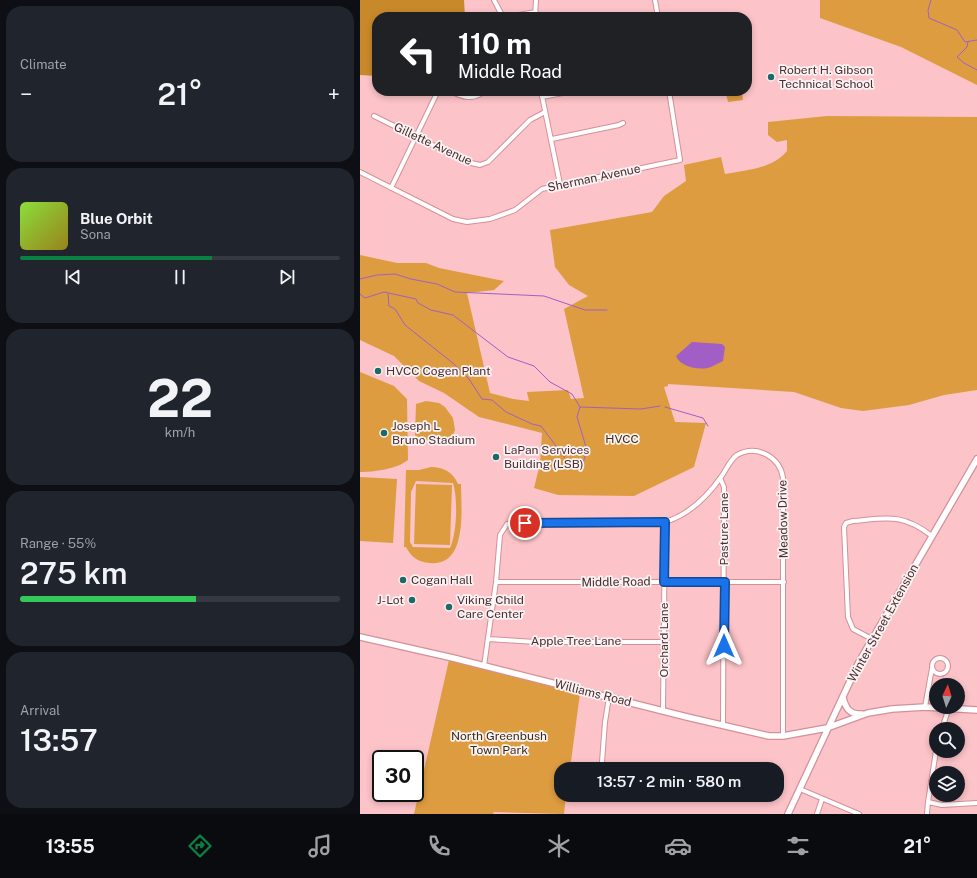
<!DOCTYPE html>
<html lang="en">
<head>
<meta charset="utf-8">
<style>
	:root { --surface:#171b24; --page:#20242c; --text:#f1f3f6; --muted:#9ea1a6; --line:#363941; --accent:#0b8043 }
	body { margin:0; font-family:"Public Sans",sans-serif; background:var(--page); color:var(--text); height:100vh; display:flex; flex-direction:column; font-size:15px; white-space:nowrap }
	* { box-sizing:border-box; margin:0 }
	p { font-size:13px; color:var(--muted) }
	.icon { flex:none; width:22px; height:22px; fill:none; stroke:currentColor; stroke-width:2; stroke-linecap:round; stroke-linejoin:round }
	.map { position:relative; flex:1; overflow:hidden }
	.side { display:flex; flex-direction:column; gap:6px; padding:6px; background:#0d0f14; width:360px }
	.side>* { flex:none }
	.guide { position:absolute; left:12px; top:12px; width:380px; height:84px; border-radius:16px; box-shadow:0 2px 6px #0003; background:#202124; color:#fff; overflow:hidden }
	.needle { width:26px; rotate:4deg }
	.fabs { position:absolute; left:569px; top:678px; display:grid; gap:8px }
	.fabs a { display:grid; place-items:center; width:36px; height:36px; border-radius:50%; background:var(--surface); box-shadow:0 2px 6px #0003; font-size:20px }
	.speed { position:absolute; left:12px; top:750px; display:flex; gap:8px; font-size:20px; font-weight:700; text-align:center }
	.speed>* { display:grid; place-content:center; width:52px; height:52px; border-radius:50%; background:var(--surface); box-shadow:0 2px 6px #0003; line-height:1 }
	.speed .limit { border:2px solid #111; border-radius:6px; background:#fff; color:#111 }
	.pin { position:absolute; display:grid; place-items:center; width:34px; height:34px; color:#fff; margin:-17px; border:2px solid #fff; border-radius:50%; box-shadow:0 1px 4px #0007 }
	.me { position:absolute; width:44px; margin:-22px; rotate:0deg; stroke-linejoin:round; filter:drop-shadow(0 0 3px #0008) }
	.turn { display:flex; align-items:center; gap:14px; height:84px; padding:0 20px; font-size:18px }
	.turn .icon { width:52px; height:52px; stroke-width:2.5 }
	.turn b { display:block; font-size:28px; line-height:34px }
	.big { font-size:30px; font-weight:600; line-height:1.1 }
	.side .card { flex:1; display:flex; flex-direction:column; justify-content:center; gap:6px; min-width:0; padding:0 14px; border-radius:16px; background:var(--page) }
	.side .dial { align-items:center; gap:0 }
	.dial b { font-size:52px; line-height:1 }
	.song { display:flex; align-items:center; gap:12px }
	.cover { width:48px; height:48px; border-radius:6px; background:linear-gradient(135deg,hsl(90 70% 55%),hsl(50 70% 35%)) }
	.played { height:4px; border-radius:2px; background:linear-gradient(90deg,var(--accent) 60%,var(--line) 60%) }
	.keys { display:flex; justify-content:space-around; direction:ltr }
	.heat { display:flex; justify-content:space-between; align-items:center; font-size:22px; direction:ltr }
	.charge { height:6px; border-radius:3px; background:linear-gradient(90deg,#34c759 55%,var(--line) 0) }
	.trip { position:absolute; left:194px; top:762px; width:230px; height:40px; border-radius:16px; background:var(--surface); box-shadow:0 2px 6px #0003; font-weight:600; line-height:40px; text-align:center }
	.menu { display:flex; height:64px; justify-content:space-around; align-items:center; background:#090b0e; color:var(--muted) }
	.menu .icon { width:28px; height:28px }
	.menu .active { color:var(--accent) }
	.menu b { font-size:18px; color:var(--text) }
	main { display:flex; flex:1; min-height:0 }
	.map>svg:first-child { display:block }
	.green { fill:#dd9c3f; fill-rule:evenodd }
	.forest { fill:#c8892a }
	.water { fill:#a15fc5 }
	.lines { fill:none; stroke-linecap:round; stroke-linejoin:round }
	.stream { stroke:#a15fc5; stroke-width:1 }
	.minor-casing { stroke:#d49097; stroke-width:6 }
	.secondary-casing { stroke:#d49097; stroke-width:8 }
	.minor { stroke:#fff; stroke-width:4 }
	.secondary { stroke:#fff; stroke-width:5.5 }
	.route-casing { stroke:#114b97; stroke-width:10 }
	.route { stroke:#1a73e8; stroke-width:7 }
	.poi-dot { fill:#1c6967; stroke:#fbf3f3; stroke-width:1.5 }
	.labels { text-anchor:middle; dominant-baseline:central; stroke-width:3.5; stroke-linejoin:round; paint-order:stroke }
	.poi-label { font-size:12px; fill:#4a2e31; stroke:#fbf3f3; text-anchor:start }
	.street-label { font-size:12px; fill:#4a2e31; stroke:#fbf3f3 }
	.park-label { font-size:12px; fill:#3a2b18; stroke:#fbf3f3 }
</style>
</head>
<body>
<main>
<section class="side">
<div class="card"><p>Climate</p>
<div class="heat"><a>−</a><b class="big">21°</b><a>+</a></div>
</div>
<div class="card">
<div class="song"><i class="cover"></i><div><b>Blue Orbit</b><p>Sona</p></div></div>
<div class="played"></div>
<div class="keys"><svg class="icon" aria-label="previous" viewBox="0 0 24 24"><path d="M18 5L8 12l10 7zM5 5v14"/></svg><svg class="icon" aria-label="pause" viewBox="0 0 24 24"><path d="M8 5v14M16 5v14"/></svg><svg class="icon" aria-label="next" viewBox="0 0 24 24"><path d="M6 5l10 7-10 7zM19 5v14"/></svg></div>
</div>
<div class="card dial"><b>22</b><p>km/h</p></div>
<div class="card"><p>Range · 55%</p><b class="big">275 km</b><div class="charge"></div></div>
<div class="card"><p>Arrival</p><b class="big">13:57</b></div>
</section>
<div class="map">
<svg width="617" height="814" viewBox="0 0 617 814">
	<rect width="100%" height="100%" fill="#fcc3c8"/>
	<!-- green -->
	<path class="green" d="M460,0H617V85L541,47L460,18Z
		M382,92L383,100L368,102L366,94Z
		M467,116L617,117V390L584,395L549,405L503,411L481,408L434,392L308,384V386L304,387L315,422L346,423L334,467L274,496L198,495L174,488L180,464L182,433L119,417L84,393L59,381L34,356L0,340V255L37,263H66L79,268L144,281L134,290L107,293L130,393L153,399L169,401L167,392L208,390L211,399L224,398L204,309L228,296L209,285L195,267L190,230L292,212L304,196L326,181L324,165L361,157L365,174C386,170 412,169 427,151V140L417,142L408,135V122Z
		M0,372L34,386L47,399L48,460C37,469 14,472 0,472Z
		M66,401L79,403L85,407L93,418L95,430L90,442L58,440L55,435L56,404Z
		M71,467C83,467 93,472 98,484H101C101,508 108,567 70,563C58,562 51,557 46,547H44L46,470H59ZM56,481L93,483C98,499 97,533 90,548L53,547L50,542L51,492Z
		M0,477L37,479L33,543L0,541Z
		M56,484L92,485L90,545L54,544Z
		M89,660L220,693L210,769H201V795H206L204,814L134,812L133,814H54Z"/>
	<!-- forest -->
	<path class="forest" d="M0,0H104L105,17H17V76L0,75Z"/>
	<!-- water -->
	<path class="water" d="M332,342L362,344L365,347L363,361C359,363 355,365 351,367C340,371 320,367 316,356Z"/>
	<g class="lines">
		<!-- stream -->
		<path class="stream" d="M571,0L568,10L569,18L597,30L605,42L617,40
			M608,42L607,47L597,57L604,63L617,70
			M0,279L17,275L35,274L51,279L77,284L95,292L184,296L225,310H247
			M0,294L5,298L24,292L56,299L58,303L71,310L93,315L148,357L174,366L190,382L212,394L220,407L281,409L300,406
			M28,294L29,306L35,309L45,325L94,364L109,379L122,399L132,400L146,412L172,424L181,426L205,458
			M220,407L217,417L227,450L222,466
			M305,407L343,418L348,426"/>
		<!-- minor casing -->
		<g class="minor-casing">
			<path id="minor" d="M134,0L143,17
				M295,0L298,17
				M147,17L176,12
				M175,17L176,0
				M90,91C102,97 113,101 125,91
				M181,91L200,184
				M182,97L213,91
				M14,116L107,162L120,165L128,162L170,120L185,112
				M192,139L259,125L263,123
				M0,172L93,219L107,222L130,219L155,210L182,189L320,160L309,91
				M31,188L78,91
				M360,478L364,487L363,726
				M136,582H424
				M128,639L176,642H304
				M512,639L493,629L488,617L484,527L486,523L493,521C527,518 542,513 572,536
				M572 666a8 8 0 1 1 16 0a8 8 0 1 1-16 0Z
				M124,666L136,582L140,535L147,524L153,523L305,522C328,515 347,497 361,477C366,470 370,460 377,455C397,444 420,457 423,478V736
				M565,707L572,668
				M303,711L305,522
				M582,729L589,707
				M242,762L245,722L249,697
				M440,789L499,814
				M568,802L576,751
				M457,814L462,799
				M567,814L568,802L582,805L617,803"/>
		</g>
		<!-- secondary casing -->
		<g class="secondary-casing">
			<path id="secondary" d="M0,637L93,658L327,717L409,736H423L467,728L508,713L532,709L565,707L617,710
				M483,697C485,708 490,715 502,714
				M428,814L499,662L617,459"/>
		</g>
		<!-- minor -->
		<use href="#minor" class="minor"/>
		<!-- secondary -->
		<use href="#secondary" class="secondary"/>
	</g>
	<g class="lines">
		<!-- route casing -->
		<g class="route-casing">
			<path id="route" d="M165,523L305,522L304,582H365L364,646"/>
		</g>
		<!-- route -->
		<use href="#route" class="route"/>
	</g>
	<!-- markers -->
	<g class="poi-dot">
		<circle cx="411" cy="77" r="4"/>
		<circle cx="18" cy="371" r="4"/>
		<circle cx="24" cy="433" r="4"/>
		<circle cx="136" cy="457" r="4"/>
		<circle cx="43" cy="580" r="4"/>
		<circle cx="52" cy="600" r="4"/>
		<circle cx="89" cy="607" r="4"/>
	</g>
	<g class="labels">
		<!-- poi labels -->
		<g class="poi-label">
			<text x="419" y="70">Robert H. Gibson<tspan x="419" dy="14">Technical School</tspan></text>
			<text x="26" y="371">HVCC Cogen Plant</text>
			<text x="32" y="426">Joseph L<tspan x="32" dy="14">Bruno Stadium</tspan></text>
			<text x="144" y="450">LaPan Services<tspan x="144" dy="14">Building (LSB)</tspan></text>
			<text x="51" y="580">Cogan Hall</text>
			<text x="44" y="600" text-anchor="end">J-Lot</text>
			<text x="97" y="600">Viking Child<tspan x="97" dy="14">Care Center</tspan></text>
		</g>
		<!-- street labels -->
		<g class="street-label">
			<text transform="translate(73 144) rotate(25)">Gillette Avenue</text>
			<text transform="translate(234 178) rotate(-12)">Sherman Avenue</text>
			<text transform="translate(423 519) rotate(-91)">Meadow Drive</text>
			<text transform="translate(364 529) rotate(-90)">Pasture Lane</text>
			<text transform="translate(256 582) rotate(-1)">Middle Road</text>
			<text transform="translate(523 623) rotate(-61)">Winter Street Extension</text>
			<text transform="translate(304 640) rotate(-90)">Orchard Lane</text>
			<text x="216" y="641">Apple Tree Lane</text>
			<text transform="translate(233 693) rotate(14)">Williams Road</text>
		</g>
		<!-- park labels -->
		<g class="park-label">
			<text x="262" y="439">HVCC</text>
			<text x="139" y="736">North Greenbush<tspan x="139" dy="14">Town Park</tspan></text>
		</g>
	</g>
</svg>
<div class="fabs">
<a><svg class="needle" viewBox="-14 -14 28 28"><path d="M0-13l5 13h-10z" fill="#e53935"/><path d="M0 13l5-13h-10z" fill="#9ea1a6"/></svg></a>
<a><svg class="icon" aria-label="search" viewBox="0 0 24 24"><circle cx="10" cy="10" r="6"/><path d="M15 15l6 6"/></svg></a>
<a><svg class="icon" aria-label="layers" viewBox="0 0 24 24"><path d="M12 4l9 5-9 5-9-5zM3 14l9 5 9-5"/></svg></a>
</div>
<div class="speed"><div class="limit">30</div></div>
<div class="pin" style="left:165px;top:523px;background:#d93025"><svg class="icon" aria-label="arrive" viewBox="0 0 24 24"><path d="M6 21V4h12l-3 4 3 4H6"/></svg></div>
<svg class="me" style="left:364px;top:646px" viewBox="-20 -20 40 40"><path d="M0-17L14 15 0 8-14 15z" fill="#1a73e8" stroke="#fff" stroke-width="4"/></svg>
<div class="trip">13:57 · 2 min · 580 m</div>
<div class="guide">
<div class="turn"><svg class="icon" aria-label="left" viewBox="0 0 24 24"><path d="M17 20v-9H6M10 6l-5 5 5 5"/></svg><div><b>110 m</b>Middle Road</div></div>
</div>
</div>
</main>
<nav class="menu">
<b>13:55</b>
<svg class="icon active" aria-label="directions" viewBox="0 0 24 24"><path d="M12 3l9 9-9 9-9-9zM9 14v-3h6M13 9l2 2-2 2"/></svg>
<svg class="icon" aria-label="music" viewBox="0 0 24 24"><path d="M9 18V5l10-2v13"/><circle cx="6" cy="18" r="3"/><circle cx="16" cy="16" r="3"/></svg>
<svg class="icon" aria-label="phone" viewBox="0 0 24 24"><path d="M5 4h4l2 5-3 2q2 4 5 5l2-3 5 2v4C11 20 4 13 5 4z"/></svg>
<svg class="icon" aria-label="climate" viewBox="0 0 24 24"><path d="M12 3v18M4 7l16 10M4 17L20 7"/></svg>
<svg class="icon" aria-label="car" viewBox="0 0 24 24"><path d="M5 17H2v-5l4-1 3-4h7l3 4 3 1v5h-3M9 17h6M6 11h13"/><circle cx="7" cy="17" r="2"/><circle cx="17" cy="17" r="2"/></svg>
<svg class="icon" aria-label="filters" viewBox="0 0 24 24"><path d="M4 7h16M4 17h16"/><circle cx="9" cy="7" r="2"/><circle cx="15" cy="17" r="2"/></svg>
<b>21°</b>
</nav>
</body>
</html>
